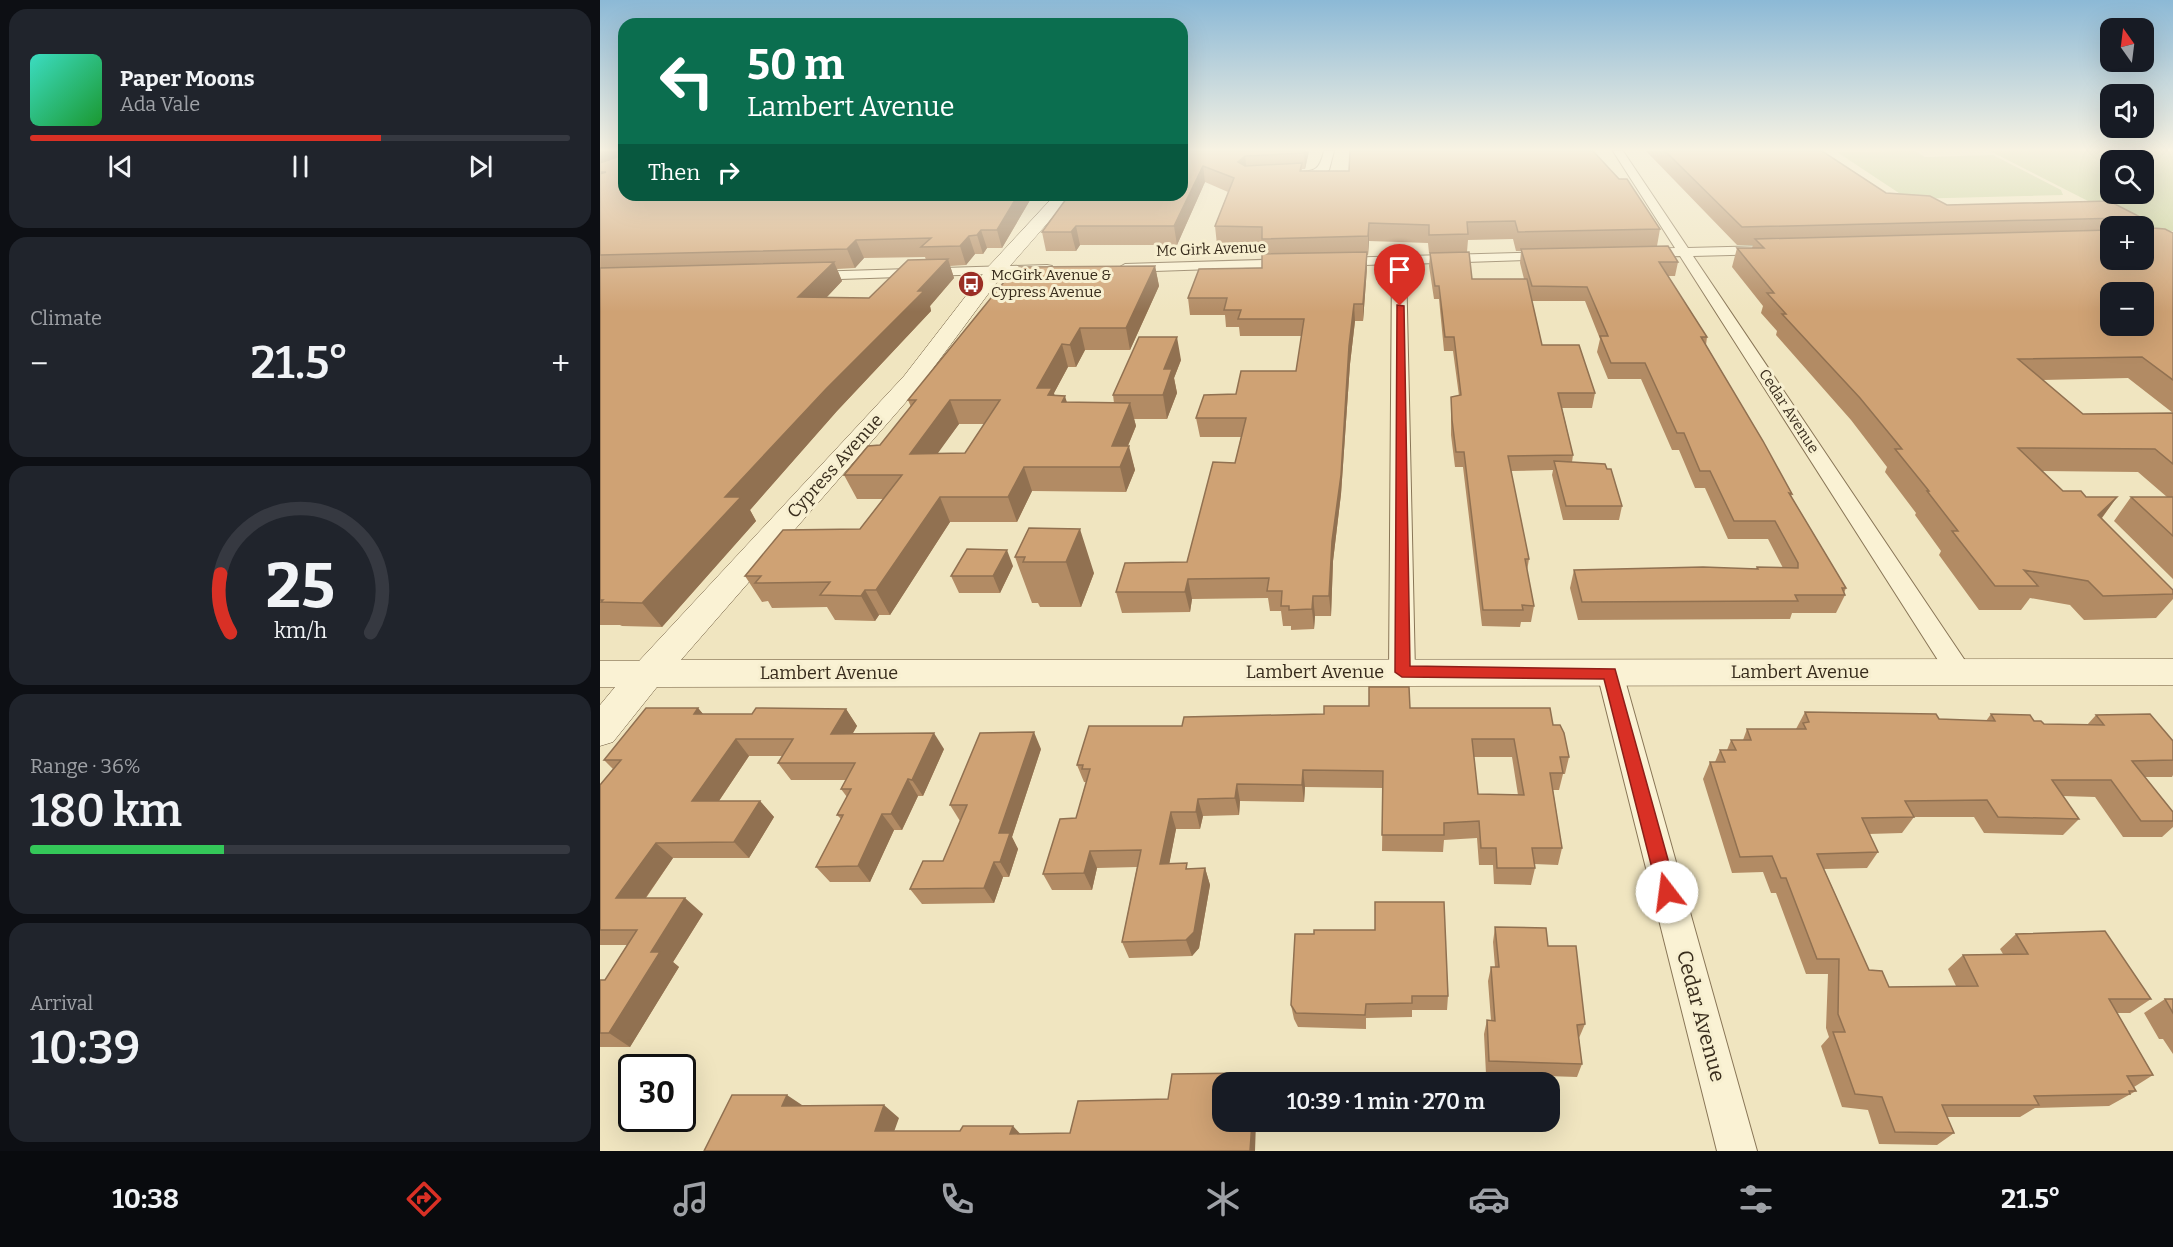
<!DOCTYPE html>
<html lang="en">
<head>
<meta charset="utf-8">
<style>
	:root { --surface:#171b24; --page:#20242c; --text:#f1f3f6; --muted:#9ea1a6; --line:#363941; --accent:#d93025 }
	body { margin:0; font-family:Bitter,serif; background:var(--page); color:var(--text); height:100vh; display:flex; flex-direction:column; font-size:22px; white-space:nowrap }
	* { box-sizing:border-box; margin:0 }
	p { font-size:20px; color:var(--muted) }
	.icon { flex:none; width:33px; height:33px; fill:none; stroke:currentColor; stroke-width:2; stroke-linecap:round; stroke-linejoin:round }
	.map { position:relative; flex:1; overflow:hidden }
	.drawer { display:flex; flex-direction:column; gap:9px; padding:9px; background:#0d0f14; width:600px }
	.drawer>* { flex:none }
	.top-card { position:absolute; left:18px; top:18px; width:570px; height:183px; border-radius:18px; box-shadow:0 6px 24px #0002; background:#0b6e4f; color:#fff; overflow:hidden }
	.needle { width:39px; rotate:346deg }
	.fabs { position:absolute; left:1500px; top:18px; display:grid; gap:12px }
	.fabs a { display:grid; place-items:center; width:54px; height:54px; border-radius:12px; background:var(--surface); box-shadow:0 6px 24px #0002; font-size:30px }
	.speed { position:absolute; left:18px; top:1054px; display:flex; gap:12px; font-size:30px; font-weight:700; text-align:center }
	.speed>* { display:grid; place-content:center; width:78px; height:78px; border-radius:50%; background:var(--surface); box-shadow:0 6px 24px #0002; line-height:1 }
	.speed .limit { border:3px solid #111; border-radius:9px; background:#fff; color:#111 }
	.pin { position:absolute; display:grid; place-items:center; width:51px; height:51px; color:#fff; margin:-62px -26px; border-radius:50% 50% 50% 0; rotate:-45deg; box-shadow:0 0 6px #0007 }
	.pin .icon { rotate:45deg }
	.me { position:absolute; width:66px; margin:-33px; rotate:345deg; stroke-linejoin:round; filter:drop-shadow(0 0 4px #0008) }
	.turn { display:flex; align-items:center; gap:21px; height:126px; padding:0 30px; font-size:27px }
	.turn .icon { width:78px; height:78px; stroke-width:2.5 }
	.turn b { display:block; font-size:42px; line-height:51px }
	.then { display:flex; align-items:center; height:57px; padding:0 30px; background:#0003; gap:12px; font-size:22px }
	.big { font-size:45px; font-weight:600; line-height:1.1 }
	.drawer .widget { flex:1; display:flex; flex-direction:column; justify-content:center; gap:9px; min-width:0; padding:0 21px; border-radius:18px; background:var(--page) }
	.drawer .dial { align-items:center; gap:0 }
	.dial svg { height:156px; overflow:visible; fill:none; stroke:var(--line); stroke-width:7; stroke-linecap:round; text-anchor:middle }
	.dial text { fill:var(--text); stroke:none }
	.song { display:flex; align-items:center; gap:18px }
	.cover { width:72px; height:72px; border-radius:9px; background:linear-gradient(135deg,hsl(170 70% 55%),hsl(130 70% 35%)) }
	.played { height:6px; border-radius:3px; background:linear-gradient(90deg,var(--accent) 65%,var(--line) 65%) }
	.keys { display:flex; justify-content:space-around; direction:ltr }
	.heat { display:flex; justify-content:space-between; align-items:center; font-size:33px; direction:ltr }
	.charge { height:9px; border-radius:4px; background:linear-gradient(90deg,#34c759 36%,var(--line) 0) }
	.trip { position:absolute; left:612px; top:1072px; width:348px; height:60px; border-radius:18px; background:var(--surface); box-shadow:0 6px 24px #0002; font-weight:600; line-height:60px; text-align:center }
	.tab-bar { display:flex; height:96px; justify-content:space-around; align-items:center; background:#090b0e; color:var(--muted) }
	.tab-bar .icon { width:42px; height:42px }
	.tab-bar .current { color:var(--accent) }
	.tab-bar b { font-size:27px; color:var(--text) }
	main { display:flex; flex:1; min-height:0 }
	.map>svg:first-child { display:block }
	.green { fill:#c2ce94; fill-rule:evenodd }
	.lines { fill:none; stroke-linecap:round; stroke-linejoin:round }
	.street-casing { stroke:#897657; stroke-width:2 }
	.secondary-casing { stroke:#6b573b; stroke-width:1 }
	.street { fill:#faf2d4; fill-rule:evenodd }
	.secondary { fill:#faf2d4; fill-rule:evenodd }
	.wall { fill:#b28b64; fill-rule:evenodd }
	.shaded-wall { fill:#917151 }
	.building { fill:#cfa274; stroke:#917151; stroke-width:1.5; fill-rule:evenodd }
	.route { fill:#d93025; stroke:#8d1f18; stroke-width:1.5 }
	.labels { text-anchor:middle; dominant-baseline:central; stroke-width:6; stroke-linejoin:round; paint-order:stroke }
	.far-street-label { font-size:15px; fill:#382c1c; stroke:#f7efd0 }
	.far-poi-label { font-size:15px; fill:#382c1c; stroke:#f7efd0; text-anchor:start }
	.street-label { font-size:18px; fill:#382c1c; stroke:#f7efd0 }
	.near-street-label { font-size:21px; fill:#382c1c; stroke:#f7efd0 }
</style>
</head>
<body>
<main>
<section class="drawer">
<div class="widget">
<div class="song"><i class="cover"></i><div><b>Paper Moons</b><p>Ada Vale</p></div></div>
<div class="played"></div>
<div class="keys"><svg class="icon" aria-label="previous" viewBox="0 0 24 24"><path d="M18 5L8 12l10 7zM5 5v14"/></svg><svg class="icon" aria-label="pause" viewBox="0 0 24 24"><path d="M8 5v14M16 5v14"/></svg><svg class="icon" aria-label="next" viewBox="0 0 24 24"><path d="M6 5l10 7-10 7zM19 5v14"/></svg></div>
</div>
<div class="widget"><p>Climate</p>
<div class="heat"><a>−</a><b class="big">21.5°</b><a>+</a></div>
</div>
<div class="widget dial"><svg viewBox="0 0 100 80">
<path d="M14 69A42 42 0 1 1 86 69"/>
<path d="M14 69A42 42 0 0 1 9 39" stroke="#d93025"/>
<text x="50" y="56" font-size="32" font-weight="700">25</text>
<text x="50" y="72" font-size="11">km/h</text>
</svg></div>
<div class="widget"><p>Range · 36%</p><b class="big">180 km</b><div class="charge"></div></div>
<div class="widget"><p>Arrival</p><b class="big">10:39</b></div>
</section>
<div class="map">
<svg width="1573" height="1151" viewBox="0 0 1573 1151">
	<rect width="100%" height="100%" fill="#f0e5c0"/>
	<!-- green -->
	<path class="green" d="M1315,151L1325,157L1393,155L1461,190L1463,195L1308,199L1237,152Z
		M1390,151H1573V231L1549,232ZM1510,160H1544V194H1510Z"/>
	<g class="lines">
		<!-- street casing -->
		<g class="street-casing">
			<path id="street" d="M724,151H734L729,170L717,177L690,178V174C712,169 718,176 724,151Z
				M1013,151H1023L1088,248L1167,246L1173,250L1167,254L1093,256L1368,665L1372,672L1368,679L1359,682L1350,679L1080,256L1041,257L1034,253L1041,249L1075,248Z
				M951,252L958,256L956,259L806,264L815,672L811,679L802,682L793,679L789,672L792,264L738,266L731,262L738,258Z
				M693,259L698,260V266L525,272L518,268L525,264Z
				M447,265L452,266V272L210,280L203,276L210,272Z
				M1010,663L1019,666L1023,673L1157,1151H1117L997,673L1001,666Z"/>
		</g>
		<!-- secondary casing -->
		<g class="secondary-casing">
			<path id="secondary" d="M455,195H472L403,274L320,386L81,660L1573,659V685L57,687L13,742L0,746V705L15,687H0V661H39L304,376L389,266Z"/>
		</g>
		<!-- street -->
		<use href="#street" class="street"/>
		<!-- secondary -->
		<use href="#secondary" class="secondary"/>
	</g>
	<!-- wall -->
	<path class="wall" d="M0,151L433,195L402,248H387L383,254H375L366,265L350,266L354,278L330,306L331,311L237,411L150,510L156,521L62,627L22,626L20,625H0ZM325,257L326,260L269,298H226L242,281L237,269L255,268L264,258Z
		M582,151H709L705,169H702V171H749L750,157L749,151H993L1060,229L1057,246L1078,262L1075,276H1068L1107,337L1106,345L1192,494L1191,496L1246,588L1244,593L1245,595L1236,613H1192L1190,619L978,620L970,588L974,570L1156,569L1157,567L1183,568L1168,539H1128L1105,488H1095L1079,450H1072L1041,379H1008L997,352L1000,339L985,301H932L942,345L995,393L992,408H962L973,455L972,462L1022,506L1019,520H963L952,475L953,470L911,471L929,559L927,571L934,606L931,622H921L920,627L882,626L863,467H855L851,435V397L859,396L853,351H844L839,299H834L829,266L830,253H829L828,243L769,241L768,255H767V268L763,321H755L750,364L741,494L733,561L731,616H715L714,629L691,630V626H683L681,611H670L668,598L592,599L590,612L522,613L516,592L587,562L635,463L641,437H600L596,418L636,394L696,371L702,336H640L639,327H626L625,315H590L588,298L662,268L663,254L662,245H617L615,226L628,192L605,182L577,245H480L476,251H446L442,232ZM913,239L916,251H921L920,263L924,279H872L867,252L868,240Z
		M1046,151H1222L1286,193L1347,205L1509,201L1553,228L1573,233V413L1528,378L1443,380L1483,414L1573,413V579L1514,521L1531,497H1567L1538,472L1442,471L1463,491L1486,497H1517L1502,518L1573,594V599L1556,618L1484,620L1470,605L1430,598L1421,610H1379L1339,555L1341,551L1315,515L1316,513L1285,472L1287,467L1251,420L1176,335L1177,331L1161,313L1163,306L1132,267L1137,248H1152L1153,245H1137ZM1510,226H1544L1510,260Z
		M555,266L559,286L530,350H485L476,367H468L454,393V395L467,402L514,403L513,395L581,360L574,378L577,393L567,419H534L536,426L528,446L535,470L526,492L432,491L417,522H350L290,615H279L275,621L235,620L227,607L172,608L168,601L162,602L145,576L260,529L283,499H257L244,475L280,445L311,407L308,400ZM359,424H384L365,453H337Z
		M429,528L494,573L481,607H440L438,603H432L415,557Z
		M413,566L400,593H359L351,576Z
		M98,708L103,714H152L246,709L257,726L253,733L344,749L323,796H318L302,830H294L270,882H230L216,867L241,819L237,815L247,797L241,789L246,780H191L178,763L183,756H149L119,801H160L174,817L149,858H73L46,898L103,914L73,962L79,967L30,1047H0V980H5L27,945H0V785L13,769L4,760Z
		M810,708L953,725L969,757L965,774H963L959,790H953L962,848L958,865L934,864L935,868L931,885L894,884L893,865H879L877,838L844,840L843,852L782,851L783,788L705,787L704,802L640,801L639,815L603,816L600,829H576L569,864L589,869L605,868L610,885L599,948L592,956L529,958L522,942L537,867L497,868L492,890H452L443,874L476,818L486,782H484L477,765L582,726ZM873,757H912L918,795L878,794Z
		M1205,712L1386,721L1391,714L1434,721L1444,724L1487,725L1496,715L1573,741V775L1572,777H1545L1573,812V827L1562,837H1523L1495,797L1463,796L1479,819L1463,835L1384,833L1374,817H1314L1302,833L1269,834L1278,852L1267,868L1224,869L1269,970L1289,987L1356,986L1348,969L1363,955L1403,954L1400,949L1416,934L1551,999L1530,1013H1517L1553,1075L1534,1087L1536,1091L1509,1106L1435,1108L1420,1117H1347L1354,1133L1337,1145L1279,1144L1268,1110L1242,1107L1221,1046L1229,1037L1226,1028L1228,974H1206L1176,893H1171L1163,872L1132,873L1103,779L1110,762H1115L1120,750H1127L1131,740H1143L1147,729H1196Z
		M441,749L412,837L418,849L409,877H403L394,903L322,904L310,889L343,861L360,821L350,805Z
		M895,927L948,946L985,1024L979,1038L982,1064L977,1077L886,1074L884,1034L887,1020H891L888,981L891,967H895L893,942Z
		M695,934L848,996L847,1010H812V1017L766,1018V1029L698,1027L694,1019L691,1005Z
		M1565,999H1573V1054L1563,1039H1559L1544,1013Z"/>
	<!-- shaded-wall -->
	<path class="shaded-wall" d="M0,151H18L23,160L0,168Z
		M705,151H709L705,169L704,153Z
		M645,156L647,172L638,162Z
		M603,166L605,182L577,245L574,226Z
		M418,195H433L402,248L397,230Z
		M769,223V241L768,255V236Z
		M476,226L480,245L476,251L471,232Z
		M381,230L387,248L383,254L377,235Z
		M369,236L375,254L366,265L360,246Z
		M256,240L264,258L255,268L247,249Z
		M767,252V268L763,321V304Z
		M348,259L354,278L330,306L331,311L237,411L150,510L156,521L62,627L42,603L125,497Z
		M234,262L242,281L207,318L198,297Z
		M555,266L559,286L530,350L526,328Z
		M754,304L755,321L750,364L741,494L733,561L731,616L729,596L732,541L749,346Z
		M480,328L485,350L476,367L470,345Z
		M577,337L581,360L574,378L577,393L567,419L563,395L564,369Z
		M462,344L468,367L454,393L459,411L437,388Z
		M465,396L472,419L462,402Z
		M350,400L359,424L320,478L310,454Z
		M530,403L536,426L519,467L512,446Z
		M529,446L535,470L526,492L520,467Z
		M424,467L432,491L417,522L408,497Z
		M340,497L350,522L290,615L276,590Z
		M1517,497L1500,520L1498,515Z
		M480,529L494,573L481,607L466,562Z
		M407,550L413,566L400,593L393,576Z
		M588,579L592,599L590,612L585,592Z
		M265,590L279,615L275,621L261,596Z
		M713,596L715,616L714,629L712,609Z
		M98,708L112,725L94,714Z
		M246,709L257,726L243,750L231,734Z
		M434,732L441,749L412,837L418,849L409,877L400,862L399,833Z
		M334,733L344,749L323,796L312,780Z
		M136,739L149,756L108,817L92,801Z
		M703,770L705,787L704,802L702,785Z
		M308,779L318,796L302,830L291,814Z
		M637,784L640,801L639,815L635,798Z
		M598,799L603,816L600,829L596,812Z
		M160,801L174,817L149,858L134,842Z
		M571,812L576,829L566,881L560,864Z
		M282,814L294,830L270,882L258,866Z
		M56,843L73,858L35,913L16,898Z
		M490,851L497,868L492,890L484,873Z
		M394,862L403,877L394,903L384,888Z
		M605,868L610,885L599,948L592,956L586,940Z
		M85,898L103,914L73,962L79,967L30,1047L9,1033L51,952Z
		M187,1095L205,1107L182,1106Z
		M284,1105L299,1118L290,1143L275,1131Z
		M652,1122H656L655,1151H650Z
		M413,1126L424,1138L410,1134Z"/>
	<!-- building -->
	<path class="building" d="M17,151H24V195H418L397,230H381L377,235L369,236L360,246L321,247L331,238L256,240L247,249L0,255V174L6,172H0V163L17,157Z
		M582,151H705L704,153L645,156L638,162L645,166L702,163L700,171H749L750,151H993L1019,179H1027L1060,229L918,232L915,221L867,222L868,234L829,235V225L769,223L768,236L662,239V227L615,226L634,178L603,166L574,226H476L471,232H442L469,195H582Z
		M1065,151H1222L1286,193L1330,196L1347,205L1509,201L1552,223L1553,228L1565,229L1573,233V380L1542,357L1418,359L1483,414L1573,413V464L1555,449L1418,448L1463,491H1481L1486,497H1517L1498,515L1573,590V594L1503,596L1488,581L1424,570L1438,586H1395L1352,531H1358L1327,491H1329L1295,449H1302L1260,398L1182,314H1186L1167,293H1174L1137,248H1164L1155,239L1510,230V260H1544V226H1521L1522,218L1142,227ZM1510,292H1544V326H1510Z
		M1068,246L1078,262H1059L1107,337H1101L1163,441L1192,494L1189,493L1246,588H1242L1245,595H1195L1198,601L982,602L974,570L1103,567L1158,569L1157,567L1198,568V563L1175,521H1134L1110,471H1100L1084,433H1077L1045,363H1011L1000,336H1008L987,287L932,286L921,249Z
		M767,252L763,304H754L749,346L741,475L732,541L729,596H713L712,609L689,610V606H681L682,591H667L669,578L588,579L585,592H516L525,563L587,562L613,462L635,463L646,418H596L604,395L636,394L641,371H696L704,319H638L641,310H624L627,298H588L599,269L662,268V254Z
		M869,252L872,279H927L942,345H979L995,393H958L973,455L908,456L929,559H925L934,606L922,605L923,610H883L864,452H856L852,420L851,397L861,395L854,337H845L839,286H835L830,253Z
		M348,259L318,291H324L226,389L125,497H141L42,603L1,602L3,600H0V268L234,262L198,297L269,298L308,260Z
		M555,266L526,328H480L470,345L462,344L437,388H452L448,395L465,396L462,402L530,403L512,446H529L520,467H424L408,497H340L276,590H265L261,596L220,595L230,582L155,583L161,576H145L183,530L260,529L302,475H244L268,446L280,445L316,400H308L404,282H408L419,267ZM350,400H400L365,453L310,454Z
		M539,337H577L564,369H572L563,395H513Z
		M954,461L1005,464L1007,469H1011L1022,506H966Z
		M1531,497H1573V536Z
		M429,528L480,529L466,562H423L425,557H415Z
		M367,549L407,550L393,576H351Z
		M769,687H809L810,708H950L953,725H960L964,733L969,757H960L963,773H950L962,848H932L935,868H897L896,848H881L879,821L844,823V835H782L783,771L703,770L702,785L637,784L635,798L598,799L596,812H571L560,864L587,863L586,869L605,868L594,932L586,940L522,942L541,850L490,851L484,873L443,874L460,819L476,818L490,769H482L483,765H477L489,726H582L584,717L724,714V706H769ZM872,739H914L924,795L878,794Z
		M46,708H98L94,714H152L156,708L246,709L231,734L334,733L312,780L308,779L291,814H282L258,866L216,867L243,815H237L251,789H241L255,763H178L193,739H136L92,801H160L134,842L56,843L16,898H85L51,952H60L9,1033H0V980H5L37,930H0V785L21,760H4Z
		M1205,712L1336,714L1339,719L1395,721L1391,714L1430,715L1434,721H1441L1444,724L1504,725L1496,715L1550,714L1573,741V760L1532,761L1573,812V821H1541L1511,780H1452L1479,819L1398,817L1387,800L1305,801L1314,817L1262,818L1278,852L1217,854L1269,970L1282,971L1289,987L1378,986L1363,955L1428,954L1416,934L1505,931L1551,999H1509L1553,1075L1527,1076L1536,1091H1529L1530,1094L1434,1096L1439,1105H1342L1354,1133L1295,1132L1282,1097L1255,1094L1233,1032H1245L1238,1014L1239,959H1217L1186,878H1181L1172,856L1140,857L1110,762H1125L1120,750H1136L1131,740H1151L1147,729H1206L1203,723L1209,722Z
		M434,732L399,833H410L400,862H394L384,888L310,889L323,861H343L367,805H350L380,733Z
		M775,902H844L848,996H812V1003L766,1004L765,1015L696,1013L691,1005L695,934H714V930H775Z
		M895,927L946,928L948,946H976L985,1024L977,1025L982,1064L889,1061L887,1020L895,1021L891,967H899Z
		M1565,999H1573V1013Z
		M646,1073L654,1081V1083H622V1122H652L650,1151H104L132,1095H187L182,1106L284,1105L275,1131H360L363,1126H413L410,1134L470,1133L478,1101L568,1099L572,1074Z"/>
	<!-- sky -->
	<linearGradient id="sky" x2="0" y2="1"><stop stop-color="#8cb9d6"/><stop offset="0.48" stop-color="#f8f3e3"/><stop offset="1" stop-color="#f8f3e3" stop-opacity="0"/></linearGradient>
	<rect width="1573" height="312" fill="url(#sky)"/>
	<!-- route -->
	<path class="route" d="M797,305L804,306L810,666L1015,669L1077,892L1074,898L1067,901L1060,898L1058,892L1004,679L802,677L795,672Z"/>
	<!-- icons -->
	<defs>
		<g id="bus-disc" transform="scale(1.35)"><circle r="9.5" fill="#9b2e25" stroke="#f7efd0"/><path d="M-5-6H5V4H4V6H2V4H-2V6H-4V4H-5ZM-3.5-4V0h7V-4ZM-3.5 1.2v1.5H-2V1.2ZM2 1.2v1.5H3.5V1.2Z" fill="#fff"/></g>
	</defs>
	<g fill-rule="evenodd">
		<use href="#bus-disc" x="371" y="284"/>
	</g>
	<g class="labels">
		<!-- far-street labels -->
		<g class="far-street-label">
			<text transform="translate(611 249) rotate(-2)">Mc Girk Avenue</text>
			<text transform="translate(1189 411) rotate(57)">Cedar Avenue</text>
		</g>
		<!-- far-poi labels -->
		<g class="far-poi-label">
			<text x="391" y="275">McGirk Avenue &amp;<tspan x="391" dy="17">Cypress Avenue</tspan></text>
		</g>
		<!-- street labels -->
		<g class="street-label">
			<text transform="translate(235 466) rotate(-48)">Cypress Avenue</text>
			<text x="715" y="672">Lambert Avenue</text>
			<text x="1200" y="672">Lambert Avenue</text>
			<text x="229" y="673">Lambert Avenue</text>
		</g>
		<!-- near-street labels -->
		<g class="near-street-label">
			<text transform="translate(1101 1016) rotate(75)">Cedar Avenue</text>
		</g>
	</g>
</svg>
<div class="fabs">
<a><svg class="needle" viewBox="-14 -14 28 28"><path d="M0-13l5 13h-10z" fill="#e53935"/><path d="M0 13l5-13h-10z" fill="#9ea1a6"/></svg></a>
<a><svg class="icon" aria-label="sound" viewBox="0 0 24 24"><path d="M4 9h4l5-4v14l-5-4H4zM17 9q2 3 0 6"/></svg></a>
<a><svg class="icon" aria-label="search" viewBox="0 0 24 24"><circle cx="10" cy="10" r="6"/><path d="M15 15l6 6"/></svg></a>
<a>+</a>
<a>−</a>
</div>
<div class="speed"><div class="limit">30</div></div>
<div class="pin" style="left:800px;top:306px;background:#d93025"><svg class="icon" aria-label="arrive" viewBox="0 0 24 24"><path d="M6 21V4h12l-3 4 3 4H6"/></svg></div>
<svg class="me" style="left:1067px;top:892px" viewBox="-20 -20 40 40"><circle r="19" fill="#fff"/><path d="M0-13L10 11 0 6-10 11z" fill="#d93025"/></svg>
<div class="trip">10:39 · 1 min · 270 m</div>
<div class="top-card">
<div class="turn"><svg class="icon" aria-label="left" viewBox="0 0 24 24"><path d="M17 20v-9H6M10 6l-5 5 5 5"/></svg><div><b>50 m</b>Lambert Avenue</div></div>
<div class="then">Then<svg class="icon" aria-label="right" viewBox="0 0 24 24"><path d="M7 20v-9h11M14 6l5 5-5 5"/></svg></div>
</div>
</div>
</main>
<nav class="tab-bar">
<b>10:38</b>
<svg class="icon current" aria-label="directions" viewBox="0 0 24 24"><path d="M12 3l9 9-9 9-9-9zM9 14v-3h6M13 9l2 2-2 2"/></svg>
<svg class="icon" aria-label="music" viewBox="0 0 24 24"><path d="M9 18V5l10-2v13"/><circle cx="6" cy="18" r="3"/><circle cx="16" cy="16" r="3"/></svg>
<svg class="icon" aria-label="phone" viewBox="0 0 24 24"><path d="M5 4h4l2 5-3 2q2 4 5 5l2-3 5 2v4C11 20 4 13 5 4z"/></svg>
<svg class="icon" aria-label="climate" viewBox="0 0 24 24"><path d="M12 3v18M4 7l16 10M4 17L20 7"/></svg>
<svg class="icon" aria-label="car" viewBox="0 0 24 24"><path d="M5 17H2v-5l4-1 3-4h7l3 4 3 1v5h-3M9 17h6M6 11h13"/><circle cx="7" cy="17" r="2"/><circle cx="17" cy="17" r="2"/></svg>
<svg class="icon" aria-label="filters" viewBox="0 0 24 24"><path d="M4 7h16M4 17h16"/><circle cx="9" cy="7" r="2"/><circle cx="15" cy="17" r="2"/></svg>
<b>21.5°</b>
</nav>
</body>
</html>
